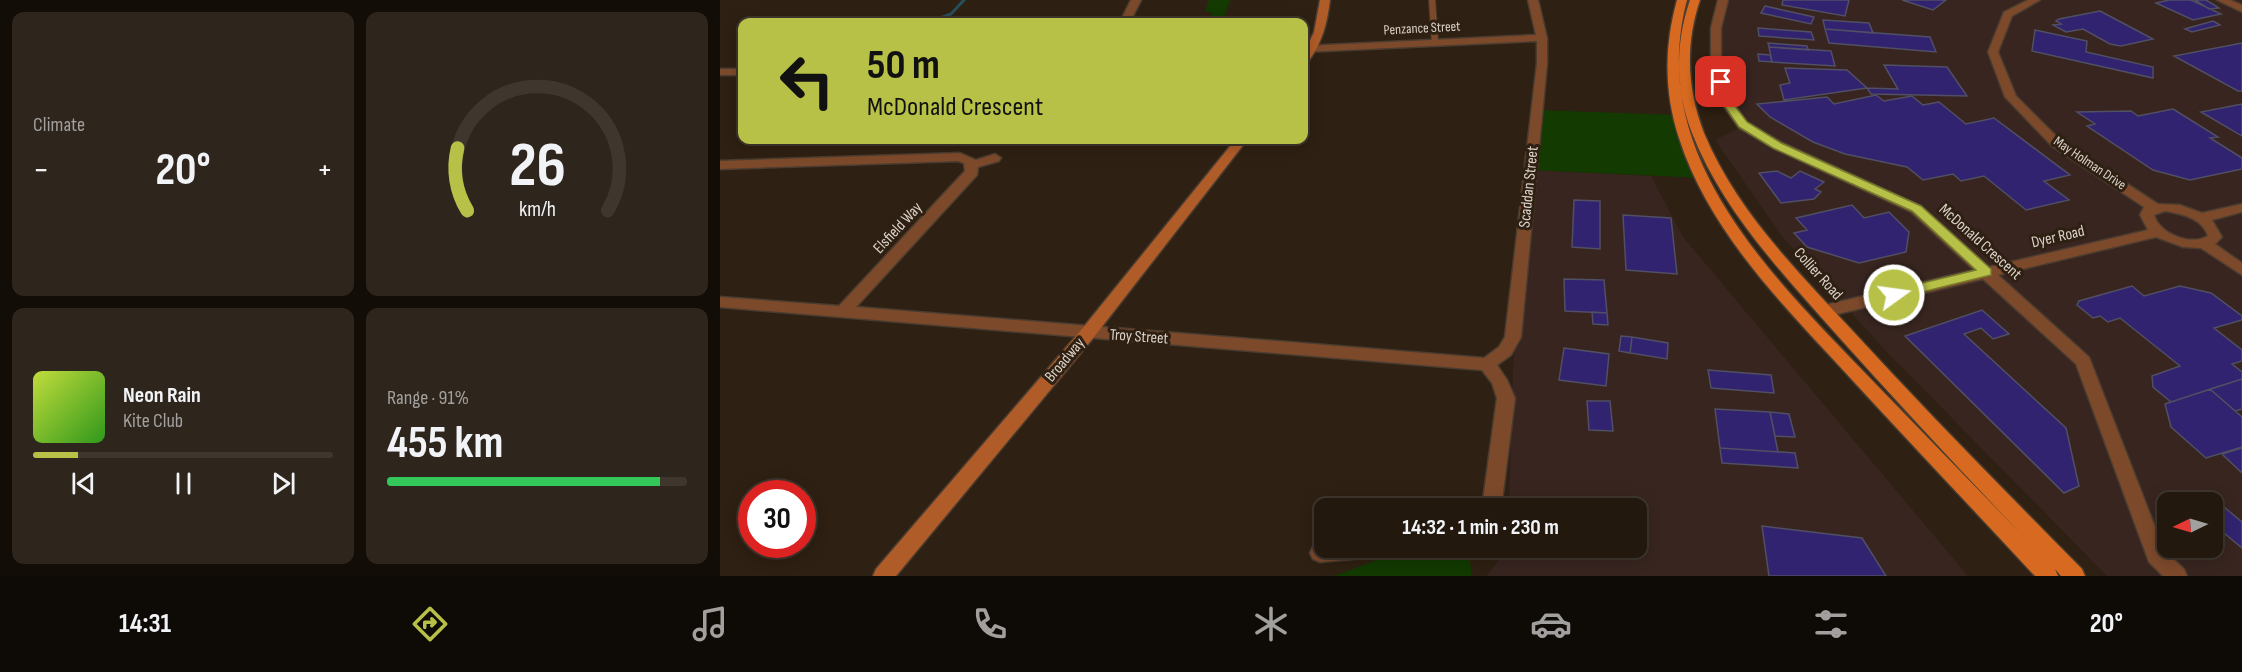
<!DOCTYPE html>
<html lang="en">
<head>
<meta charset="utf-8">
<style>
	:root { --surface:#22180e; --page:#2e251c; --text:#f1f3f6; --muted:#a2a09e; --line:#3f372e; --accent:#b8c147 }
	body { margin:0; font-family:"Sofia Sans Condensed",sans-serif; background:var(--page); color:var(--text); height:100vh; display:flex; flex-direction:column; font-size:22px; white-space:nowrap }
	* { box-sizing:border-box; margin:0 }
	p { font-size:20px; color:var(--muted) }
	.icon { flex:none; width:33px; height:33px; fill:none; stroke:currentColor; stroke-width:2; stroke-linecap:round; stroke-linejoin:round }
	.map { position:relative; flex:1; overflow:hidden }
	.details { display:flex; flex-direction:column; gap:12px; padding:12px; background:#130d08; width:720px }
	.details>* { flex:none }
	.top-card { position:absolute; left:18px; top:18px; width:570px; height:126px; border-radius:12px; box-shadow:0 3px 15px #0003,0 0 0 2px var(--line); background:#b8c147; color:#111; overflow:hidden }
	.needle { width:39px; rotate:265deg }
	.controls { position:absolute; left:1437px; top:492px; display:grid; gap:12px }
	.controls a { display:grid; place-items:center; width:66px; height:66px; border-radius:12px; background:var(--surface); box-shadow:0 3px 15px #0003,0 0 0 2px var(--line); font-size:30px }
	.speed { position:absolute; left:18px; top:480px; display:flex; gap:12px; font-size:30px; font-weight:700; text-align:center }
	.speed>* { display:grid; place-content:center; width:78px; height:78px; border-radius:50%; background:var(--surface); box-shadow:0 3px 15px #0003,0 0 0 2px var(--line); line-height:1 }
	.speed .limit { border:9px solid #d22; background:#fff; color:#111 }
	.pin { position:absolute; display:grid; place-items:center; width:51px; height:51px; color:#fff; margin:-26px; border-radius:12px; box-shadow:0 3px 9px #0006 }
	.me { position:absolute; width:66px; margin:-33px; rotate:76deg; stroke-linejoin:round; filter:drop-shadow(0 0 4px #0008) }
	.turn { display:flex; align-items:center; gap:21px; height:126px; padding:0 30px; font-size:27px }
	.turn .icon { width:78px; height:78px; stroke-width:2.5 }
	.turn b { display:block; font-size:42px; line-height:51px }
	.big { font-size:45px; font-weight:700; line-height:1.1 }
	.details .tile { flex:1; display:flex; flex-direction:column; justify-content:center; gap:9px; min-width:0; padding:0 21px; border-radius:12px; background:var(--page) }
	.details .dial { align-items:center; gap:0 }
	.dial svg { height:156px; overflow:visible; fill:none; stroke:var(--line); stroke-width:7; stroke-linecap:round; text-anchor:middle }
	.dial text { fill:var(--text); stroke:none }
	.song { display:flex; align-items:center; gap:18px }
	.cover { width:72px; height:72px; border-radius:9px; background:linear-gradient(135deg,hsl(70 70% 55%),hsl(110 70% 35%)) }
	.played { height:6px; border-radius:3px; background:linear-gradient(90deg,var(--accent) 15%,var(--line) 15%) }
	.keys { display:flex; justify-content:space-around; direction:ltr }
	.heat { display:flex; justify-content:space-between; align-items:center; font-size:33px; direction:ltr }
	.charge { height:9px; border-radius:4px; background:linear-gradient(90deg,#34c759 91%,var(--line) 0) }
	.details .tiles { flex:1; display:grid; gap:12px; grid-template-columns:repeat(2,1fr) }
	.trip { position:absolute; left:594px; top:498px; width:333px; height:60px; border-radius:12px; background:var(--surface); box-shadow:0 3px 15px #0003,0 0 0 2px var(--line); font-weight:700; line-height:60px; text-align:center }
	.tabs { display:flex; height:96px; justify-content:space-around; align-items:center; background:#0e0a06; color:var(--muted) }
	.tabs .icon { width:42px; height:42px }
	.tabs .on { color:var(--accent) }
	.tabs b { font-size:27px; color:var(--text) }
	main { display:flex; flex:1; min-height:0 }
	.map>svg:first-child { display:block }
	.industrial { fill:#382520; fill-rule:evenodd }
	.green { fill:#123a01 }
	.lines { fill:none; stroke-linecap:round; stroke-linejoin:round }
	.stream { stroke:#264f5c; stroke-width:3 }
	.building { fill:#322370; stroke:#504f63; stroke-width:1.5 }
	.lane-casing { stroke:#4a3c2f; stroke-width:8 }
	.street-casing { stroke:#4a3c2f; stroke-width:3 }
	.secondary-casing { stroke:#4a3c2f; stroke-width:3 }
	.primary-casing { stroke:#4a3c2f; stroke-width:3 }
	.lane { stroke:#7d492b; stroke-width:6 }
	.street { fill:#7d492b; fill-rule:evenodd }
	.secondary { fill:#b05c28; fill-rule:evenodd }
	.primary { fill:#d76a20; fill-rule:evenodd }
	.route { fill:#b8c147; stroke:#787d2e; stroke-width:1.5 }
	.labels { text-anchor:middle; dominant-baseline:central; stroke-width:6; stroke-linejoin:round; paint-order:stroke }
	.far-street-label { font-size:14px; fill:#dcd2c9; stroke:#2e2012 }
	.street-label { font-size:16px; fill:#dcd2c9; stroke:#2e2012 }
</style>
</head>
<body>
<main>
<section class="details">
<div class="tiles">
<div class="tile"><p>Climate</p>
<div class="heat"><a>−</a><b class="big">20°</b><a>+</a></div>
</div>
<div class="tile dial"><svg viewBox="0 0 100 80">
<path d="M14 69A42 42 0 1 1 86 69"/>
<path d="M14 69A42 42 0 0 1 9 37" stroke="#b8c147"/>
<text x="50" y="56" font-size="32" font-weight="700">26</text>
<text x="50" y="72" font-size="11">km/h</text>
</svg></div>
<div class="tile">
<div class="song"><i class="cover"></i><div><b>Neon Rain</b><p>Kite Club</p></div></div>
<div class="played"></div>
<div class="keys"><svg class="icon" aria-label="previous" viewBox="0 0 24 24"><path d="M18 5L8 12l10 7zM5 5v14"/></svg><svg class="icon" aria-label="pause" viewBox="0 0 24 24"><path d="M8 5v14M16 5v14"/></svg><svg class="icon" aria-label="next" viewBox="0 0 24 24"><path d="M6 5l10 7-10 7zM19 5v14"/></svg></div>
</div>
<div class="tile"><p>Range · 91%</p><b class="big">455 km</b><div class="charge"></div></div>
</div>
</section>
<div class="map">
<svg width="1522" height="576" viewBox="0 0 1522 576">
	<rect width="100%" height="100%" fill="#2e2012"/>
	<!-- industrial -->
	<path class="industrial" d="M1003,0H1522V576H1387L1165,350L1064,239L995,140L1023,126L1005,100L996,27ZM1448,502H1492V548H1448Z
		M810,170L931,176L963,237L1248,576H767L788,548H916V508H789L793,371Z"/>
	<!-- green -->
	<path class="green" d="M489,0H510L503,22H489L492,12H485Z
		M817,110L957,115L982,178L810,170Z
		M716,548H748L752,576H614L662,558Z"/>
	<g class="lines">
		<!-- stream -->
		<path class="stream" d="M121,22L220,18L231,14L244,0"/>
	</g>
	<!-- building -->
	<path class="building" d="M1063,0H1129L1125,16L1062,5Z
		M1182,0H1226L1213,10Z
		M1449,0H1471L1501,14L1473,20L1436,3Z
		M1475,0H1486L1499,8L1489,9Z
		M1045,6L1094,17L1091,24L1041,13Z
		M1380,11L1433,39L1401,46L1390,44L1363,29L1346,32L1333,25L1341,24L1336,21L1339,19Z
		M1103,20L1149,23L1153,33L1105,29Z
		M1493,21L1500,25L1472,32L1465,29Z
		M1038,28L1091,32L1094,40L1039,36Z
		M1105,29L1210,37L1216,52L1109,43Z
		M1315,30L1367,41L1366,52L1433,67V78L1312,51Z
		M1048,43L1087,46L1088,50L1049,47Z
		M1522,43V91H1518L1454,56Z
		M1049,47L1111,51L1115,66L1052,62Z
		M1038,54L1050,55L1052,62L1039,61Z
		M1164,65L1227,67L1247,96L1151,94L1147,88L1178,89Z
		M1065,68L1127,70L1147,88L1064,100L1060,85L1070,83Z
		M1156,95L1164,101L1192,96L1203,105L1219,102L1246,124L1274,118L1350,175L1324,181L1349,200L1306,210L1264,176L1241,181L1233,174L1203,180L1187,167L1125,154L1093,142L1050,117L1037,104L1107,97L1114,104Z
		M1522,104V136L1481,112Z
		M1453,109L1498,137L1490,138L1522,158V169L1470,180L1433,170L1367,126L1375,124L1357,112L1411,111L1418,116Z
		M1057,171L1071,178L1080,171L1104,182L1095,189L1101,192L1094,199L1061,203L1039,173Z
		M854,200L880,201V249L852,247Z
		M1132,205L1144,218L1169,212L1189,232L1186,252L1139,263L1087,247L1074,233L1087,230L1076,218Z
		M903,215L951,218L957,274L906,270Z
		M844,279L884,280L887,313L845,311Z
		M1412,286L1424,296L1460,286L1491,293L1522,316V320L1494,328L1522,350V361L1512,364L1522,372V379L1451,402L1433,387L1432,376L1460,366L1400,318L1388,322L1380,316L1373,318L1357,305L1359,301Z
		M1262,310L1289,334L1273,339L1261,328L1244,334L1346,428L1359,486L1344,493L1185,336Z
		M872,312L887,313L888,325L873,324Z
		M901,336L912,337L910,353L899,351Z
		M912,337L948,343L947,359L910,353Z
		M844,348L889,354L886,386L839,380Z
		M988,370L1051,375L1054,393L991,388Z
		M1522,379V409L1515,411L1490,389Z
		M1490,389L1522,417V447L1486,458L1451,427L1445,404Z
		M867,401H890L893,431L869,430Z
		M995,409L1050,412L1058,452L1000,448Z
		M1050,412L1069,414L1075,437L1055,436Z
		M1000,448L1075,453L1078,468L1002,463Z
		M1522,448V473L1502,454Z
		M1498,502L1522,522V548L1492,523V505Z
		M1042,526L1142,538L1166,576H1049Z"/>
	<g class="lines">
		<!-- lane casing -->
		<g class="lane-casing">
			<path id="lane" d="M712,0L715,42"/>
		</g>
		<!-- street casing -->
		<g class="street-casing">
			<path id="street" d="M411,0H421L410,22H400Z
				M808,0H818L827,38V63L801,337L791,355L777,365L787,380L795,398L781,508H762L777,398L772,383L762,370L0,307V297L119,306L245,171L244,163L238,161L0,169V161L240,153L256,160L275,154L281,158L279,161L258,167L257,175L136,307L764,358L779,347L785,337L817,63V41L584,52V46L816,35Z
				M998,0H1008L1001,28V63L1012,101L1027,122L1061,142L1201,206L1269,267L1428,230L1420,215L1424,207L1332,146L1285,97L1268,52L1284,12L1308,0H1320L1292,16L1278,52L1296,96L1340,140L1438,204L1460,205L1482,213L1522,204V212L1492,220L1502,237L1495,244L1522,263V275L1481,248L1463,247L1436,237L1278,275L1369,357L1444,550L1464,569L1467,576H1443L1429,562L1356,364L1263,279L1105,317L1100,315L1097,311L1100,307L1105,305L1254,270L1191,212L1053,148L1019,128L1000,101L991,63V28ZM1445,211C1462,214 1482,218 1488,236C1470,246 1440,234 1434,215Z
				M1497,0H1510L1522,5V12Z
				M0,69H22V75H0Z
				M604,543V548H663L660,554L653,557L600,562L593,559L590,553L593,547Z"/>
		</g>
		<!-- secondary casing -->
		<g class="secondary-casing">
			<path id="secondary" d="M600,0H610C607,24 602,43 588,62L584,63V53L594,32Z
				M515,140H527L374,337L176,576H153L156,569L362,329Z"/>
		</g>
		<!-- primary casing -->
		<g class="primary-casing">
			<path id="primary" d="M957,0H967C926,154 1049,273 1146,374C1199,429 1252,483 1305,538C1241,471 1178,403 1117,335C1063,274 1002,210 972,133C955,89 955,44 970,0H980C965,44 967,89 984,133C1015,208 1075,269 1130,328C1205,410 1284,490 1362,569L1365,576H1341L1335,569L1338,576H1315C1251,507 1186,439 1123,370C1060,302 988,229 959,138C944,92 944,47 957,0Z"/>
		</g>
		<!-- lane -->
		<use href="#lane" class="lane"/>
		<!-- street -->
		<use href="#street" class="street"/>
		<!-- secondary -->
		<use href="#secondary" class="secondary"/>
		<!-- primary -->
		<use href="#primary" class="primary"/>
	</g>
	<!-- route -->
	<path class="route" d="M1001,79L1006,82L1011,101L1027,122L1061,143L1201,206L1271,269V275L1174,299L1169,298V291L1256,270L1192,211L1053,148L1019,127L1001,101L996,82Z"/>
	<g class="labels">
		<!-- far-street labels -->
		<g class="far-street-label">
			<text transform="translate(702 28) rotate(-3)">Penzance Street</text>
			<text transform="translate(1370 163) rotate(34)">May Holman Drive</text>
		</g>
		<!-- street labels -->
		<g class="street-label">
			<text transform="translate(809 187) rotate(-84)">Scaddan Street</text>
			<text transform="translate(178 228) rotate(-47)">Elsfield Way</text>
			<text transform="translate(1338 237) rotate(-13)">Dyer Road</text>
			<text transform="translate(1260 242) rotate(42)">McDonald Crescent</text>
			<text transform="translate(1098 274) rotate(48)">Collier Road</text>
			<text transform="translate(419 337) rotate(4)">Troy Street</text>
			<text transform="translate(345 360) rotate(-50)">Broadway</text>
		</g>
	</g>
</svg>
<div class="controls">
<a><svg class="needle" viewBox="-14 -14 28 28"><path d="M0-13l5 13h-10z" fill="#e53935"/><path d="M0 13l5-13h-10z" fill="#a2a09e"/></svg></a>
</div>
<div class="speed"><div class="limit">30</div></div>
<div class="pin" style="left:1001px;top:82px;background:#d93025"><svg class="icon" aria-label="arrive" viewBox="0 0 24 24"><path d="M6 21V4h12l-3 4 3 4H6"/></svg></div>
<svg class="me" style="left:1174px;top:295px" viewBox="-20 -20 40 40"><circle r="17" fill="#b8c147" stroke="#fff" stroke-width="3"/><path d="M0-11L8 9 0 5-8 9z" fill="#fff"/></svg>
<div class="trip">14:32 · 1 min · 230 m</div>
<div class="top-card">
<div class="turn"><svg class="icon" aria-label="left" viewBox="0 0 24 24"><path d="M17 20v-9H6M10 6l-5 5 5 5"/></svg><div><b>50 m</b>McDonald Crescent</div></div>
</div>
</div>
</main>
<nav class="tabs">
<b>14:31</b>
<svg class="icon on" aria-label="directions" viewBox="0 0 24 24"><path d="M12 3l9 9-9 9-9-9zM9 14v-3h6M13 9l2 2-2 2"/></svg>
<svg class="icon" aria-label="music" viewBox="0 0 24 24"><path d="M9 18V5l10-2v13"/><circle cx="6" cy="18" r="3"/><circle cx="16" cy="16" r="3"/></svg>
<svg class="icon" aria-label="phone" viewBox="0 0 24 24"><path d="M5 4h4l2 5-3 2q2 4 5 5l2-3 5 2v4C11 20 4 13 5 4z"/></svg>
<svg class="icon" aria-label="climate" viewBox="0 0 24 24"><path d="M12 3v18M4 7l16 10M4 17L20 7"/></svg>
<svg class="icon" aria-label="car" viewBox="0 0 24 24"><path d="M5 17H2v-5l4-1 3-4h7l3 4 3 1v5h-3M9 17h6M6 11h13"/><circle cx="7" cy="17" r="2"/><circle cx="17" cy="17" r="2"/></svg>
<svg class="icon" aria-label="filters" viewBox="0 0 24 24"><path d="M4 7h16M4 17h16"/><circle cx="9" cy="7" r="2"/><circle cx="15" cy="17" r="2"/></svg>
<b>20°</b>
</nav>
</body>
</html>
